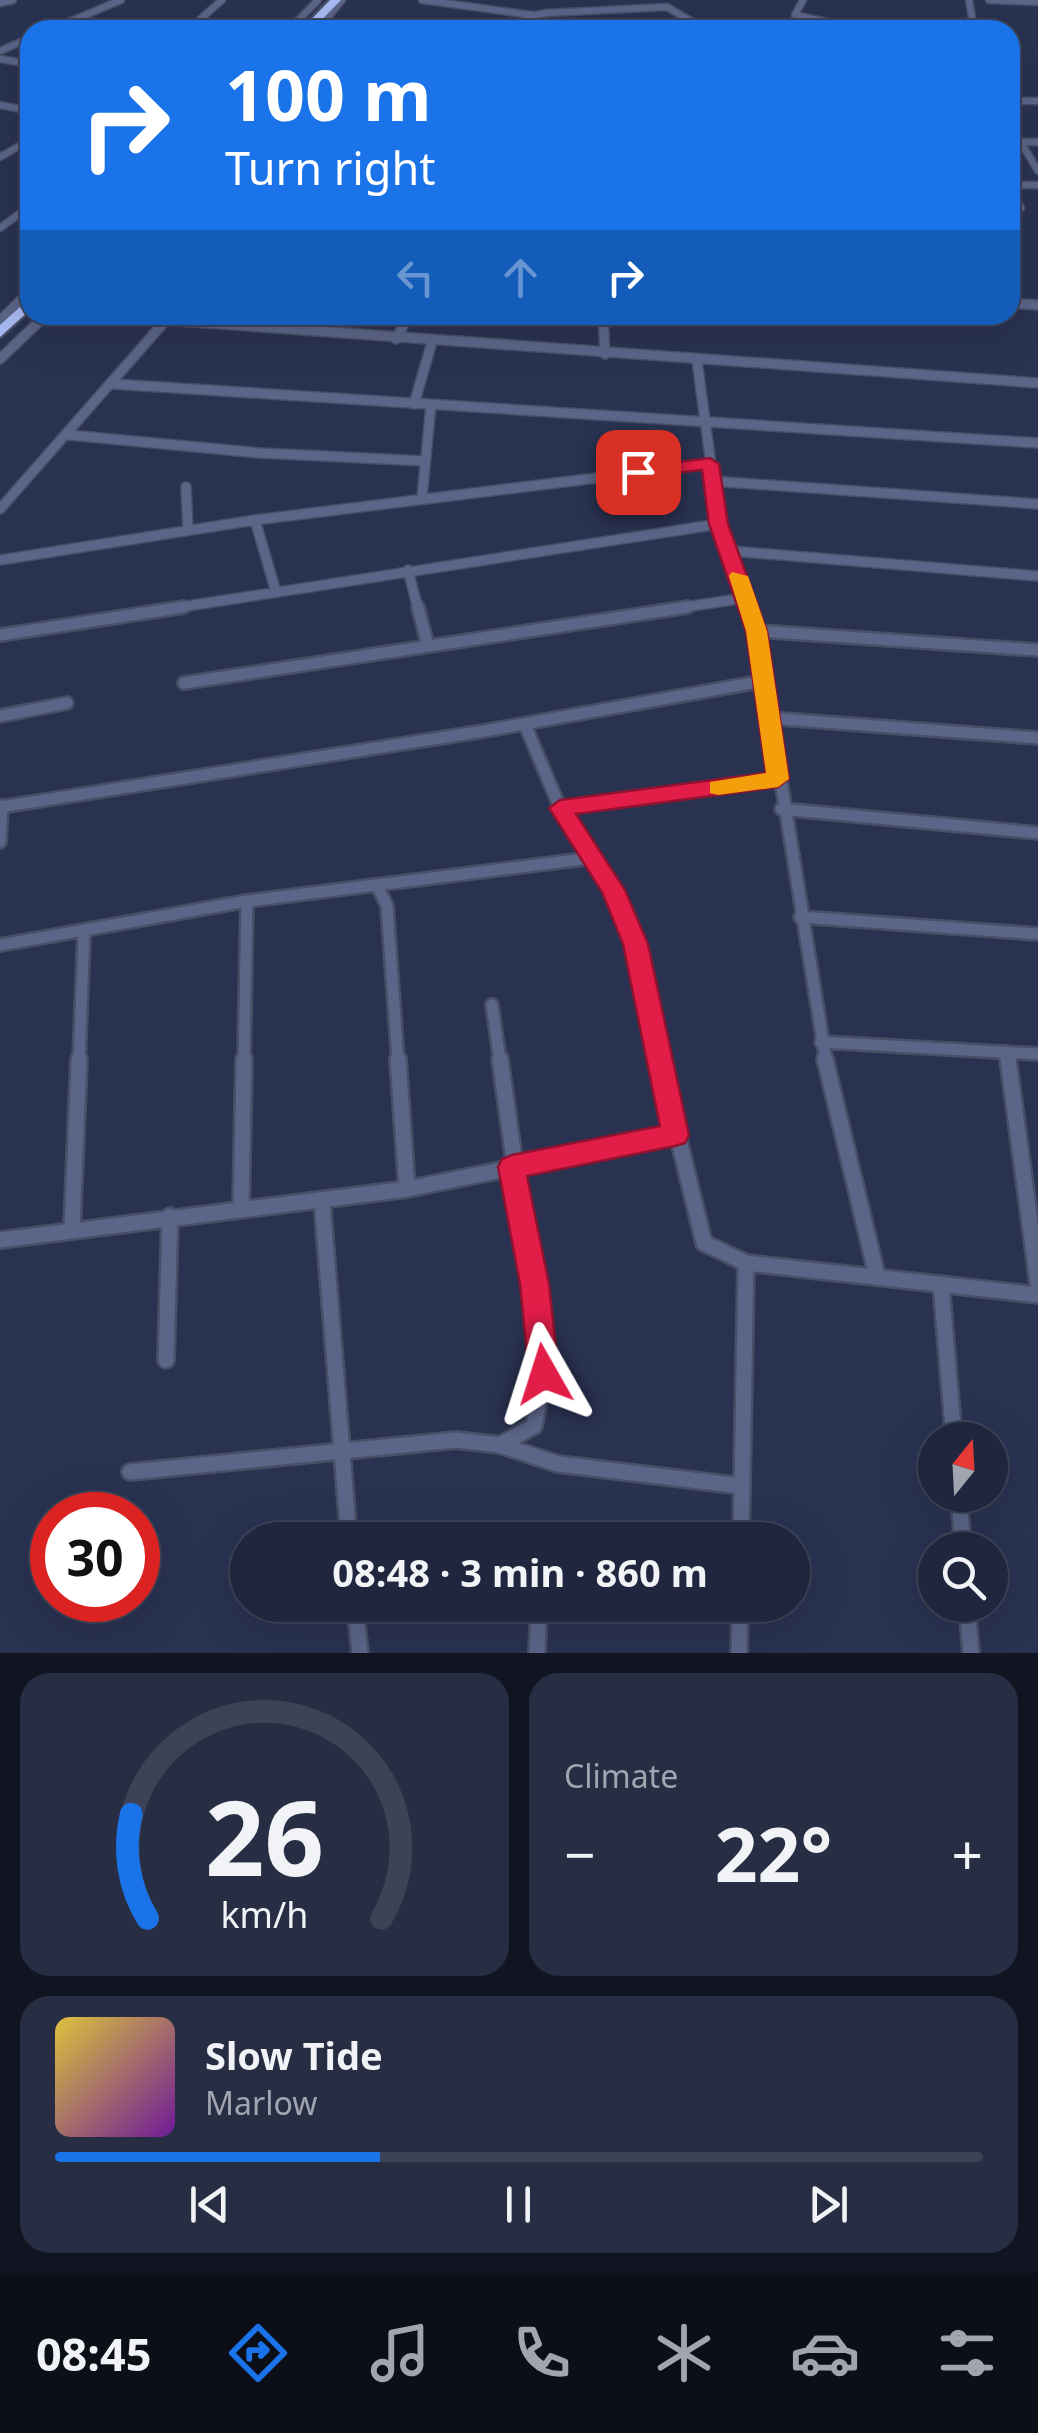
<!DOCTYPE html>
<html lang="en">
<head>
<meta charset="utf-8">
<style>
	:root { --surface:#1f263d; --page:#272e44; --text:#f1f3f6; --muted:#a1a5b0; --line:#3c4357; --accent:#1a73e8 }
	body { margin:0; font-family:"Noto Sans",sans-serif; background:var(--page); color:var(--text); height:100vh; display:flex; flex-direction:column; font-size:38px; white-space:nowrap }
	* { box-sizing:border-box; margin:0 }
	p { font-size:32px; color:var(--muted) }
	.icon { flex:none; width:55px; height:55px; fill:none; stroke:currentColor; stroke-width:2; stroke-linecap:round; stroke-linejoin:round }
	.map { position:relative; height:1653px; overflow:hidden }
	.panel { display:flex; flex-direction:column; gap:20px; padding:20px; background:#111522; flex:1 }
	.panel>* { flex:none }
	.hud { position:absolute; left:20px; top:20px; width:1000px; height:305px; border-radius:30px; box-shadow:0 10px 40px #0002,0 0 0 2px var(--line); background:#1a73e8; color:#fff; overflow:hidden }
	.needle { width:65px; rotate:18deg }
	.tools { position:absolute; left:918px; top:1422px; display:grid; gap:20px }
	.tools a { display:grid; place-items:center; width:90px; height:90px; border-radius:50%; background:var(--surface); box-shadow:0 10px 40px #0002,0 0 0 2px var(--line); font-size:50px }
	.speed { position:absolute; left:30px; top:1492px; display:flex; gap:20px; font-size:50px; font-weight:700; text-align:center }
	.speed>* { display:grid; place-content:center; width:130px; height:130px; border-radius:50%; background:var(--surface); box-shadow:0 10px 40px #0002,0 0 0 2px var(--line); line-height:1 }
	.speed .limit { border:15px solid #d22; background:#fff; color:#111 }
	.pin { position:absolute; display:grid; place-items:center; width:85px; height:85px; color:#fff; margin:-42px; border-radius:20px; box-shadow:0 5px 15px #0006 }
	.me { position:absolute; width:110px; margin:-55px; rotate:354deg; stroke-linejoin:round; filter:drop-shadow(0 0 8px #0008) }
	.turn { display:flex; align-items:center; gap:35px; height:210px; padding:0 40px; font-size:45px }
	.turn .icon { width:130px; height:130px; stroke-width:2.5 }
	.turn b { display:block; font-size:70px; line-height:85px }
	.lanes { display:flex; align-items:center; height:95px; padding:0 40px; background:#0003; justify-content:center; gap:50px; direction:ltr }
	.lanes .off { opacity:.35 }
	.big { font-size:75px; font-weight:700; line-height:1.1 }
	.panel .tile { flex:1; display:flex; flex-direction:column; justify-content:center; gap:15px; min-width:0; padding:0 35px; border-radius:30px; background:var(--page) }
	.panel .dial { align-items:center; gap:0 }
	.dial svg { height:260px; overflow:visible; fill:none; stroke:var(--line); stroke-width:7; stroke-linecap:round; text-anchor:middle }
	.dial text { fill:var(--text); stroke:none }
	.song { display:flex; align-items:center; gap:30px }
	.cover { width:120px; height:120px; border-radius:15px; background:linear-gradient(135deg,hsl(50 70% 55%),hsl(280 70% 35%)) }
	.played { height:10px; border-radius:5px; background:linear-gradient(90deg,var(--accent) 35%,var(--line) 35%) }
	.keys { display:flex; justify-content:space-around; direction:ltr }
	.heat { display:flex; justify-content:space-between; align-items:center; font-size:55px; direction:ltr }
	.panel .tiles { flex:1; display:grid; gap:20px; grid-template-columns:1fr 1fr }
	.tile:last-child { grid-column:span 2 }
	.trip { position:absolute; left:230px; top:1522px; width:580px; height:100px; border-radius:50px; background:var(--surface); box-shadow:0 10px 40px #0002,0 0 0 2px var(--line); font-weight:700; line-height:100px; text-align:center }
	.tab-bar { display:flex; height:160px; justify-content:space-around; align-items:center; background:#0c0f18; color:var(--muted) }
	.tab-bar .icon { width:70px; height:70px }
	.tab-bar .on { color:var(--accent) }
	.tab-bar b { font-size:45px; color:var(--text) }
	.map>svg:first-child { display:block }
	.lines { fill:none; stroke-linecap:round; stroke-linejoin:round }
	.street-far3-casing { stroke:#484e66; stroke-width:9 }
	.street-far2-casing { stroke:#484e66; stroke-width:12 }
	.street-far1-casing { stroke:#484e66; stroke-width:16 }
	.street-casing { stroke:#484e66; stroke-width:20 }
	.highway-casing { stroke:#484e66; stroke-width:5 }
	.street-far3 { stroke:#5b6588; stroke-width:6 }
	.street-far2 { stroke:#5b6588; stroke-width:9 }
	.street-far1 { stroke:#5b6588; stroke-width:11 }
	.street { stroke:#5b6588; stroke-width:15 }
	.highway { fill:#a7b8f2; fill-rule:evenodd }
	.route { fill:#e11d48; stroke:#92132f; stroke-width:2.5 }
	.slow { fill:#f59e0b }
</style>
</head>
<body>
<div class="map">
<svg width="1038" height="1653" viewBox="0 0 1038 1653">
	<rect width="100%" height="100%" fill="#293251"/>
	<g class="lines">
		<!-- street-far3 casing -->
		<g class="street-far3-casing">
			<path id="street-far3" d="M422,0L532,15
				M803,0L795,15L841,25L845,30
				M969,0L974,30
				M989,0L1038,2
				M0,3L13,0
				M76,19L131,30
				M50,30L121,0
				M188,30L222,0
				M289,30L318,0
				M317,30L342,0
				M518,30L527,17L546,13L667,7L706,30
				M0,51L30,38
				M0,59L30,64
				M1010,101H1038
				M0,105L30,111
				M1010,124L1038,171
				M1020,142H1038
				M0,157L30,140
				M1010,185H1038
				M1010,187L1021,208L1010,211
				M0,228L30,206"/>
		</g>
		<!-- street-far2 casing -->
		<g class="street-far2-casing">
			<path id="street-far2" d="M1010,303L1038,305
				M96,315L1038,383
				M603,315L605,354
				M0,321L30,291
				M396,339L409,315
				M0,359L46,315
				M697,361L719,524L749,609
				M113,384L1038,443
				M414,404L432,342
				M69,435L260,453L425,461
				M711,481L1038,504
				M186,487L188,530
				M422,497L431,405
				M0,509L166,320
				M255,520L276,592
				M731,551L1038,576
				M0,560L255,520L710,464
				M408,570L418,609
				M168,609L719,524
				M672,609L745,598"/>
		</g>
		<!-- street-far1 casing -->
		<g class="street-far1-casing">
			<path id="street-far1" d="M418,607L428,646
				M748,607L757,631L826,1061
				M757,631L1038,650
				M0,635L184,607
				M184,683L688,607
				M0,716L67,703
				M768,718L1038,738
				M526,727L560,808L613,890L636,944L660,1061
				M0,807L478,732L764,681
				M560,808L778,779
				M781,809L1038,833
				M0,842L2,806
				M378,887L387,906L398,1061
				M800,917L1038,934
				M0,945L247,901L592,858
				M492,1005L500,1061
				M821,1042L1038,1054
				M1007,1052L1008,1061
				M79,1061L84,933
				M244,1061L247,901"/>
		</g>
		<!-- street casing -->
		<g class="street-casing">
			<path id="street" d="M398,1059L407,1189
				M659,1059L704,1243L746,1263L1038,1295
				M825,1059L877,1276
				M1008,1059L1038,1283
				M322,1201L349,1540
				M241,1208L244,1059
				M72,1229L79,1059
				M0,1240L407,1189L675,1135
				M941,1284L954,1440
				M166,1360L170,1216
				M500,1445L558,1464L742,1486
				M130,1472L456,1440L500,1445L534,1426L544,1374L500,1059
				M959,1495L963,1550
				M741,1540L746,1263
				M355,1605L360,1653
				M967,1605L971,1653
				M537,1653L539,1605
				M739,1653L740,1605"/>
		</g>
		<!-- highway casing -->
		<g class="highway-casing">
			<path id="highway" d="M330,0H341L312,30H301Z
				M30,298V310L0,337V325Z"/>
		</g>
		<!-- street-far3 -->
		<use href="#street-far3" class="street-far3"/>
		<!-- street-far2 -->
		<use href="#street-far2" class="street-far2"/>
		<!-- street-far1 -->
		<use href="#street-far1" class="street-far1"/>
		<!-- street -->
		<use href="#street" class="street"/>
		<!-- highway -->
		<use href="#highway" class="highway"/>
	</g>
	<!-- route -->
	<path class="route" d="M710,458L719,464L728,524L767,631L789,779L778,787L576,814L625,890L648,944L689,1135L685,1143L675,1146L527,1176L549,1284L559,1374L555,1384L544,1388L533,1384L529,1374L520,1284L498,1167L502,1159L512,1155L660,1126L623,944L602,892L549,808L560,800L766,773L746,631L709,524L702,470L638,477L630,472L638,467Z"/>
	<!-- slow -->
	<path class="slow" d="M732,572L748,576L767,631L789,779L778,787L718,795L710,793V782L766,773L746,631L729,576Z"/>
</svg>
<div class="tools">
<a><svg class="needle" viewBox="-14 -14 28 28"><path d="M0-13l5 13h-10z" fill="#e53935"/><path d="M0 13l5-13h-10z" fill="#a1a5b0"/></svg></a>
<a><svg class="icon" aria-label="search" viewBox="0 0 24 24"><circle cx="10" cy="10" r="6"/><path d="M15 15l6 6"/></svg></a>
</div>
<div class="speed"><div class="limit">30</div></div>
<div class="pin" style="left:638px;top:472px;background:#d93025"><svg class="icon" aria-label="arrive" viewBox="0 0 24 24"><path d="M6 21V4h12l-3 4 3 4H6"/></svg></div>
<svg class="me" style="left:544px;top:1374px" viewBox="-20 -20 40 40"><path d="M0-17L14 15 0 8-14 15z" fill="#e11d48" stroke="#fff" stroke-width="4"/></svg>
<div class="trip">08:48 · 3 min · 860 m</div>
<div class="hud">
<div class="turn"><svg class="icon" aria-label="right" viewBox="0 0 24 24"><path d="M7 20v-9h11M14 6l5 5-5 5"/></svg><div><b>100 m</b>Turn right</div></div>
<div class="lanes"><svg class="icon off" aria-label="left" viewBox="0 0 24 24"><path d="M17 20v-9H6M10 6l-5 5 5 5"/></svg><svg class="icon off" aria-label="ahead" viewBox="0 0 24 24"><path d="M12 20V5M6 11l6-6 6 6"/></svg><svg class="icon" aria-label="right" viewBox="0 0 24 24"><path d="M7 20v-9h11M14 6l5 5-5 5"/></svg></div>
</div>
</div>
<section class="panel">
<div class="tiles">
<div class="tile dial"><svg viewBox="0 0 100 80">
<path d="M14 69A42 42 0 1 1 86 69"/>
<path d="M14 69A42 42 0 0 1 9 37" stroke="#1a73e8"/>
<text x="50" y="56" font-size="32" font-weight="700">26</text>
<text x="50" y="72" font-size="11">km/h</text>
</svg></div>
<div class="tile"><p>Climate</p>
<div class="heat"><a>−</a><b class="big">22°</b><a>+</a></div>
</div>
<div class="tile">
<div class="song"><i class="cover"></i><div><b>Slow Tide</b><p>Marlow</p></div></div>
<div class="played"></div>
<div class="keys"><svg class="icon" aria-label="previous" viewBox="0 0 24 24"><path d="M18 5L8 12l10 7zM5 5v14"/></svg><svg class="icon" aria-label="pause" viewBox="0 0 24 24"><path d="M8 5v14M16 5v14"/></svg><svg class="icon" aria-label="next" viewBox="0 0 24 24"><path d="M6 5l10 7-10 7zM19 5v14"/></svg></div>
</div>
</div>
</section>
<nav class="tab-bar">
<b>08:45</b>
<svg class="icon on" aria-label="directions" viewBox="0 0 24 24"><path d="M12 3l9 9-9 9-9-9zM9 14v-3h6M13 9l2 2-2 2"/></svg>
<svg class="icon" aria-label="music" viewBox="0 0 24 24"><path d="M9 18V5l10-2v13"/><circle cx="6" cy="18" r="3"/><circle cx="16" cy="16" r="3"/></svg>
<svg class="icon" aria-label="phone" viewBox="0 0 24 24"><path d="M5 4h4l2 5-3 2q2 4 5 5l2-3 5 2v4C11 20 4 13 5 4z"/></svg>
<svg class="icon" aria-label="climate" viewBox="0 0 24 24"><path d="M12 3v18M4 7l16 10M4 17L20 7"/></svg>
<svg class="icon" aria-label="car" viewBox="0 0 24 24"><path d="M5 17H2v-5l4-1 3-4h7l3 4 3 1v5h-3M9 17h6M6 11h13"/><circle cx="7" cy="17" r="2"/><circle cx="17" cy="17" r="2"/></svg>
<svg class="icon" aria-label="filters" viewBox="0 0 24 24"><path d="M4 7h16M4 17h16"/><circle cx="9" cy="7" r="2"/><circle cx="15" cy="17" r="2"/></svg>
</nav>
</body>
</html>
